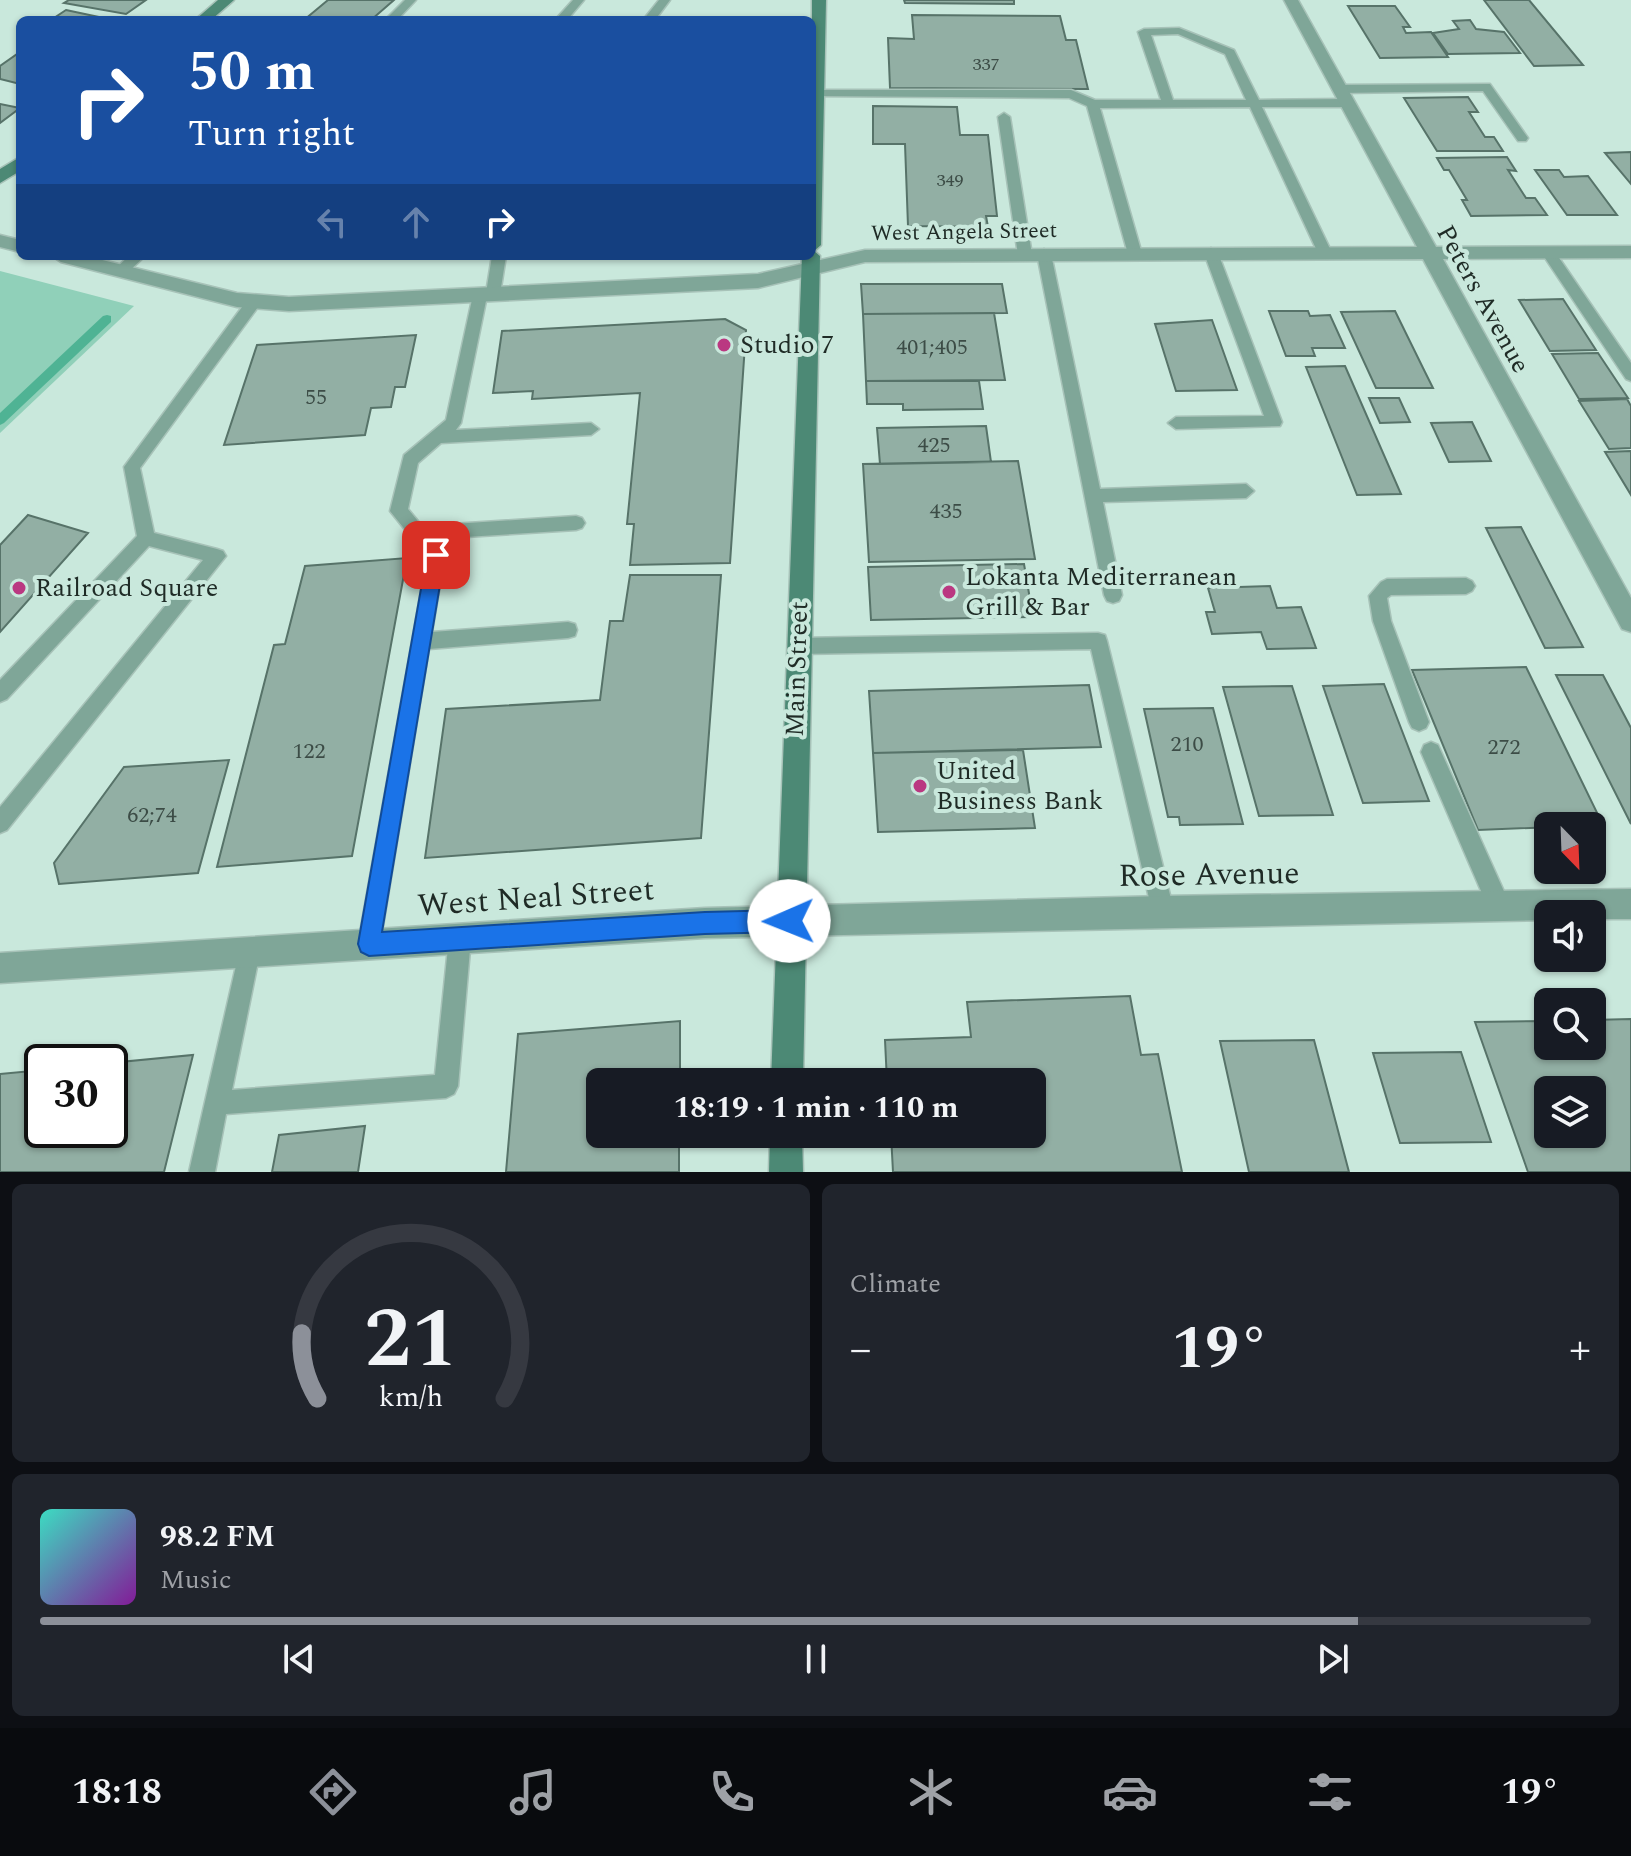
<!DOCTYPE html>
<html lang="en">
<head>
<meta charset="utf-8">
<style>
	:root { --surface:#171b24; --page:#20242c; --text:#f1f3f6; --muted:#9ea1a6; --line:#363941; --accent:#8c9099 }
	body { margin:0; font-family:Spectral,serif; background:var(--page); color:var(--text); height:100vh; display:flex; flex-direction:column; font-size:30px; white-space:nowrap }
	* { box-sizing:border-box; margin:0 }
	p { font-size:26px; color:var(--muted) }
	.icon { flex:none; width:44px; height:44px; fill:none; stroke:currentColor; stroke-width:2; stroke-linecap:round; stroke-linejoin:round }
	.map { position:relative; height:1172px; overflow:hidden }
	.panel { display:flex; flex-direction:column; gap:12px; padding:12px; background:#0d0f14; flex:1 }
	.panel>* { flex:none }
	.hud { position:absolute; left:16px; top:16px; width:800px; height:244px; border-radius:12px; box-shadow:0 2px 6px #0004; background:#1a4fa0; color:#fff; overflow:hidden }
	.needle { width:52px; rotate:157deg }
	.fabs { position:absolute; left:1534px; top:812px; display:grid; gap:16px }
	.fabs a { display:grid; place-items:center; width:72px; height:72px; border-radius:12px; background:var(--surface); box-shadow:0 2px 6px #0004; font-size:40px }
	.speed { position:absolute; left:24px; top:1044px; display:flex; gap:16px; font-size:40px; font-weight:700; text-align:center }
	.speed>* { display:grid; place-content:center; width:104px; height:104px; border-radius:50%; background:var(--surface); box-shadow:0 2px 6px #0004; line-height:1 }
	.speed .limit { border:4px solid #111; border-radius:12px; background:#fff; color:#111 }
	.pin { position:absolute; display:grid; place-items:center; width:68px; height:68px; color:#fff; margin:-34px; border-radius:16px; box-shadow:0 4px 12px #0006 }
	.me { position:absolute; width:88px; margin:-44px; rotate:269deg; stroke-linejoin:round; filter:drop-shadow(0 0 6px #0008) }
	.turn { display:flex; align-items:center; gap:28px; height:168px; padding:0 40px; font-size:36px }
	.turn .icon { width:104px; height:104px; stroke-width:2.5 }
	.turn b { display:block; font-size:56px; line-height:68px }
	.lanes { display:flex; align-items:center; height:76px; padding:0 40px; background:#0003; justify-content:center; gap:40px; direction:ltr }
	.lanes .off { opacity:.35 }
	.big { font-size:60px; font-weight:700; line-height:1.1 }
	.panel .widget { flex:1; display:flex; flex-direction:column; justify-content:center; gap:12px; min-width:0; padding:0 28px; border-radius:12px; background:var(--page) }
	.panel .dial { align-items:center; gap:0 }
	.dial svg { height:208px; overflow:visible; fill:none; stroke:var(--line); stroke-width:7; stroke-linecap:round; text-anchor:middle }
	.dial text { fill:var(--text); stroke:none }
	.song { display:flex; align-items:center; gap:24px }
	.cover { width:96px; height:96px; border-radius:12px; background:linear-gradient(135deg,hsl(170 70% 55%),hsl(290 70% 35%)) }
	.played { height:8px; border-radius:4px; background:linear-gradient(90deg,var(--accent) 85%,var(--line) 85%) }
	.keys { display:flex; justify-content:space-around; direction:ltr }
	.heat { display:flex; justify-content:space-between; align-items:center; font-size:44px; direction:ltr }
	.panel .tiles { flex:1; display:grid; gap:12px; grid-template-columns:1fr 1fr }
	.widget:last-child { grid-column:span 2 }
	.trip { position:absolute; left:586px; top:1068px; width:460px; height:80px; border-radius:12px; background:var(--surface); box-shadow:0 2px 6px #0004; font-weight:700; line-height:80px; text-align:center }
	.menu { display:flex; height:128px; justify-content:space-around; align-items:center; background:#090b0e; color:var(--muted) }
	.menu .icon { width:56px; height:56px }
	.menu .on { color:var(--accent) }
	.menu b { font-size:36px; color:var(--text) }
	.map>svg:first-child { display:block }
	.green { fill:#90d0b9 }
	.lines { fill:none; stroke-linecap:round; stroke-linejoin:round }
	.stream { fill:#4fb394; fill-rule:evenodd }
	.building { fill:#92afa4; stroke:#577369; stroke-width:2; fill-rule:evenodd }
	.lane-casing { stroke:#a7c2b8; stroke-width:3 }
	.street-casing { stroke:#a7c2b8; stroke-width:3 }
	.secondary-casing { stroke:#a7c2b8; stroke-width:3 }
	.lane { fill:#7fa698; fill-rule:evenodd }
	.street { fill:#7fa698; fill-rule:evenodd }
	.secondary { fill:#4c8975; fill-rule:evenodd }
	.route { fill:#1a73e8; stroke:#114b97; stroke-width:2 }
	.poi-dot { fill:#ba3881; stroke:#c9e8dc; stroke-width:3 }
	.labels { text-anchor:middle; dominant-baseline:central; stroke-width:8; stroke-linejoin:round; paint-order:stroke }
	.far-number-label { font-size:18px; fill:#3c4c46 }
	.far-street-label { font-size:22px; fill:#1f2b26; stroke:#c9e8dc }
	.number-label { font-size:22px; fill:#3c4c46 }
	.street-label { font-size:26px; fill:#1f2b26; stroke:#c9e8dc }
	.poi-label { font-size:26px; fill:#1f2b26; stroke:#c9e8dc; text-anchor:start }
	.near-street-label { font-size:32px; fill:#1f2b26; stroke:#c9e8dc }
</style>
</head>
<body>
<div class="map">
<svg width="1631" height="1172" viewBox="0 0 1631 1172">
	<rect width="100%" height="100%" fill="#c9e8dc"/>
	<!-- green -->
	<path class="green" d="M0,271L134,306L0,433Z"/>
	<g class="lines">
		<!-- stream -->
		<path class="stream" d="M107,315L111,316V322L4,423L0,425V413L103,316Z"/>
	</g>
	<!-- building -->
	<path class="building" d="M69,0H146L126,14L64,3Z
		M328,0H394L371,20H304Z
		M904,0H1014V4L905,3Z
		M1484,0H1529L1583,65L1534,66Z
		M1348,6H1395L1410,27H1403L1406,33L1431,32L1448,57L1380,58Z
		M66,10L113,20H51Z
		M912,15L1060,16L1066,40H1076L1088,89L890,88L888,38L914,39Z
		M1470,20L1476,29L1504,32L1520,53L1448,54L1433,33L1459,29L1453,21Z
		M20,52V84L0,79V66Z
		M1468,97L1478,112H1469L1485,137H1494L1503,151H1437L1404,98Z
		M0,104L20,108L0,123Z
		M873,106L957,107L960,135H988L997,216H986L988,227L908,226L905,144H873Z
		M1631,152V184L1605,153Z
		M1507,157L1516,171L1508,170L1526,198H1535L1547,215L1471,216L1462,200H1467L1449,170H1444L1437,158Z
		M1535,170H1559L1564,177L1588,176L1617,215H1567Z
		M861,284H1002L1007,313L863,314Z
		M1563,299L1596,350L1550,351L1519,300Z
		M1269,311H1308L1310,316L1330,315L1345,348H1312L1315,356H1286Z
		M1395,311L1425,372L1433,388H1376L1341,312Z
		M994,313L1005,380L866,381L863,314Z
		M725,319L746,330L730,563L630,565L634,524H627L640,393L532,399L533,391L493,393L502,331Z
		M1212,320L1237,390L1176,391L1155,324Z
		M416,335L405,387H395L391,407L371,408L365,435L224,445L257,345Z
		M1598,353L1628,398L1579,399L1552,354Z
		M1345,366L1401,494L1357,495L1306,367Z
		M866,381H979L983,409L903,410V404H867Z
		M1369,398H1399L1410,422L1380,423Z
		M1627,399L1631,406V448L1609,449L1579,401Z
		M1472,422L1491,461L1449,462L1431,423Z
		M986,426L991,462L880,464L877,428Z
		M1631,451V495L1605,452Z
		M1018,461L1035,559L869,562L863,464Z
		M28,515L88,533L0,632V545Z
		M1521,527L1583,647L1545,648L1486,528Z
		M407,558L352,856L217,867L274,645L285,644L305,566Z
		M1024,564L1033,617L871,620L868,567Z
		M630,575H721L701,838L425,858L446,709L600,700L610,621H623Z
		M1270,586L1277,608L1301,607L1316,648L1267,649L1261,632L1212,634L1206,612H1215L1208,588Z
		M1526,667L1603,825L1478,830L1412,670Z
		M1556,675H1603L1631,728V824Z
		M1384,684L1429,801L1363,803L1323,686Z
		M1089,685L1101,747L873,753L869,691Z
		M1292,686L1333,815L1259,816L1223,687Z
		M1213,708L1243,824L1180,825L1179,817H1168L1144,709Z
		M1023,750L1035,828L878,832L873,753Z
		M229,760L198,873L59,884L54,863L124,767Z
		M1130,996L1141,1055L1158,1054L1182,1172H893L891,1134H1032V1082H887L885,1040L971,1037L967,1002Z
		M1631,1019V1172H1528L1475,1022L1548,1021V1046H1592V1020ZM1548,1090H1592V1134H1548Z
		M680,1021V1082H600V1134H679V1172H506L518,1034Z
		M1314,1040L1349,1172H1249L1220,1041Z
		M1461,1052L1491,1142L1400,1143L1373,1053Z
		M193,1055L164,1172H0V1074L42,1070V1130H110V1063Z
		M365,1126L358,1172H272L279,1135Z"/>
	<g class="lines">
		<!-- lane casing -->
		<g class="lane-casing">
			<path id="lane" d="M405,0H416L397,20H385Z
				M573,0H584L567,20H555Z
				M659,0H670L655,20H643Z
				M1179,28L1234,50L1259,100L1346,99L1352,103L1346,107H1262L1332,253L1330,256H1320L1318,253L1250,107L1100,108L1142,254L1135,259L1128,254L1087,106L1069,98L812,96L813,91L817,90H1071L1095,100H1161L1138,32L1144,29ZM1178,34L1225,54L1246,100H1173L1151,35Z
				M1490,84L1528,138L1526,141H1518L1483,91L1339,93L1333,89L1339,85Z
				M1004,113L1010,117L1032,255L1025,260L1018,255L998,117Z
				M1548,247L1553,249L1631,363V381L1626,379L1543,255V249Z
				M1211,248L1218,253L1282,422L1280,426L1176,429L1168,423L1176,417L1264,416L1204,253Z
				M1044,249L1051,254L1100,489L1246,484L1254,491L1246,498L1103,502L1122,595L1119,601L1113,603L1107,601L1104,595L1037,254Z
				M129,256H145L126,274H116V268Z
				M492,256H506L500,294L493,299L487,296L461,423L456,430L591,423L599,429L591,435L441,443L418,463L408,509L422,526L576,516L582,518L585,523L582,528L576,530L433,539L445,555L432,632L568,622L575,624L577,630L575,636L568,638L429,649L380,944L377,952L369,955L361,952L358,944L427,557L390,511L404,455L446,420L473,295L480,290L486,293Z
				M253,298L260,303L258,307L140,468L154,533L217,549L223,551L226,556L7,830L0,833V807L203,560L149,546L7,699L0,702V680L137,536L124,467L248,299Z
				M1466,578L1472,581L1475,586L1472,591L1466,594L1391,595L1387,598L1391,621L1429,722L1426,728L1419,731L1412,728L1409,722L1373,621L1369,596L1381,582L1387,579Z
				M1098,633L1105,635L1107,641L1174,911L1171,919L1163,922L1155,919L1152,911L1091,649L798,654L791,652L789,646L791,640L798,638Z
				M1431,742L1438,745L1507,898L1510,906L1507,914L1499,917L1491,914L1421,752L1424,745Z
				M460,927L468,930L471,938L458,1086L454,1094L446,1098L226,1114L215,1172H189L241,944L249,941L257,944L260,952L232,1090L435,1075L449,938L452,930Z"/>
		</g>
		<!-- street casing -->
		<g class="street-casing">
			<path id="street" d="M1284,0H1298L1436,247L1631,246V258L1443,259L1631,598V632L1622,629L1423,259L865,262L758,288L289,311L237,307L61,262L52,256H86L237,293L289,297L758,274L865,250L1417,247Z
				M0,235L20,240V252L0,247Z
				M1631,889V919H1592V914H1548V920L705,938L0,983V953L705,908L1163,896Z"/>
		</g>
		<!-- secondary casing -->
		<g class="secondary-casing">
			<path id="secondary" d="M218,0H234L211,20H195Z
				M812,0H826L821,245L814,251L820,256L803,1082H771L802,256H812Z
				M20,157V171L0,183V169Z
				M770,1134H802L803,1172H769Z"/>
		</g>
		<!-- lane -->
		<use href="#lane" class="lane"/>
		<!-- street -->
		<use href="#street" class="street"/>
		<!-- secondary -->
		<use href="#secondary" class="secondary"/>
	</g>
	<!-- route -->
	<path class="route" d="M436,548L445,555L382,932L705,912L789,910L797,913L800,921L797,929L789,932L705,934L369,956L361,952L358,944L427,555Z"/>
	<!-- markers -->
	<g class="poi-dot">
		<circle cx="724" cy="345" r="8"/>
		<circle cx="19" cy="588" r="8"/>
		<circle cx="949" cy="592" r="8"/>
		<circle cx="920" cy="786" r="8"/>
	</g>
	<g class="labels">
		<!-- far-number labels -->
		<g class="far-number-label">
			<text x="986" y="64">337</text>
			<text x="950" y="180">349</text>
		</g>
		<!-- far-street labels -->
		<g class="far-street-label">
			<text transform="translate(964 232) rotate(-1)">West Angela Street</text>
		</g>
		<!-- number labels -->
		<g class="number-label">
			<text x="932" y="347">401;405</text>
			<text x="316" y="397">55</text>
			<text x="934" y="445">425</text>
			<text x="946" y="511">435</text>
			<text x="1187" y="744">210</text>
			<text x="1504" y="747">272</text>
			<text x="309" y="751">122</text>
			<text x="152" y="815">62;74</text>
		</g>
		<!-- street labels -->
		<g class="street-label">
			<text transform="translate(1483 299) rotate(61)">Peters Avenue</text>
			<text transform="translate(797 669) rotate(-88)">Main Street</text>
		</g>
		<!-- poi labels -->
		<g class="poi-label">
			<text x="740" y="345">Studio 7</text>
			<text x="965" y="577">Lokanta Mediterranean<tspan x="965" dy="30">Grill &amp; Bar</tspan></text>
			<text x="35" y="588">Railroad Square</text>
			<text x="936" y="771">United<tspan x="936" dy="30">Business Bank</tspan></text>
		</g>
		<!-- near-street labels -->
		<g class="near-street-label">
			<text transform="translate(1209 875) rotate(-1)">Rose Avenue</text>
			<text transform="translate(536 898) rotate(-4)">West Neal Street</text>
		</g>
	</g>
</svg>
<div class="fabs">
<a><svg class="needle" viewBox="-14 -14 28 28"><path d="M0-13l5 13h-10z" fill="#e53935"/><path d="M0 13l5-13h-10z" fill="#9ea1a6"/></svg></a>
<a><svg class="icon" aria-label="sound" viewBox="0 0 24 24"><path d="M4 9h4l5-4v14l-5-4H4zM17 9q2 3 0 6"/></svg></a>
<a><svg class="icon" aria-label="search" viewBox="0 0 24 24"><circle cx="10" cy="10" r="6"/><path d="M15 15l6 6"/></svg></a>
<a><svg class="icon" aria-label="layers" viewBox="0 0 24 24"><path d="M12 4l9 5-9 5-9-5zM3 14l9 5 9-5"/></svg></a>
</div>
<div class="speed"><div class="limit">30</div></div>
<div class="pin" style="left:436px;top:555px;background:#d93025"><svg class="icon" aria-label="arrive" viewBox="0 0 24 24"><path d="M6 21V4h12l-3 4 3 4H6"/></svg></div>
<svg class="me" style="left:789px;top:921px" viewBox="-20 -20 40 40"><circle r="19" fill="#fff"/><path d="M0-13L10 11 0 6-10 11z" fill="#1a73e8"/></svg>
<div class="trip">18:19 · 1 min · 110 m</div>
<div class="hud">
<div class="turn"><svg class="icon" aria-label="right" viewBox="0 0 24 24"><path d="M7 20v-9h11M14 6l5 5-5 5"/></svg><div><b>50 m</b>Turn right</div></div>
<div class="lanes"><svg class="icon off" aria-label="left" viewBox="0 0 24 24"><path d="M17 20v-9H6M10 6l-5 5 5 5"/></svg><svg class="icon off" aria-label="ahead" viewBox="0 0 24 24"><path d="M12 20V5M6 11l6-6 6 6"/></svg><svg class="icon" aria-label="right" viewBox="0 0 24 24"><path d="M7 20v-9h11M14 6l5 5-5 5"/></svg></div>
</div>
</div>
<section class="panel">
<div class="tiles">
<div class="widget dial"><svg viewBox="0 0 100 80">
<path d="M14 69A42 42 0 1 1 86 69"/>
<path d="M14 69A42 42 0 0 1 8 44" stroke="#8c9099"/>
<text x="50" y="56" font-size="32" font-weight="700">21</text>
<text x="50" y="72" font-size="11">km/h</text>
</svg></div>
<div class="widget"><p>Climate</p>
<div class="heat"><a>−</a><b class="big">19°</b><a>+</a></div>
</div>
<div class="widget">
<div class="song"><i class="cover"></i><div><b>98.2 FM</b><p>Music</p></div></div>
<div class="played"></div>
<div class="keys"><svg class="icon" aria-label="previous" viewBox="0 0 24 24"><path d="M18 5L8 12l10 7zM5 5v14"/></svg><svg class="icon" aria-label="pause" viewBox="0 0 24 24"><path d="M8 5v14M16 5v14"/></svg><svg class="icon" aria-label="next" viewBox="0 0 24 24"><path d="M6 5l10 7-10 7zM19 5v14"/></svg></div>
</div>
</div>
</section>
<nav class="menu">
<b>18:18</b>
<svg class="icon on" aria-label="directions" viewBox="0 0 24 24"><path d="M12 3l9 9-9 9-9-9zM9 14v-3h6M13 9l2 2-2 2"/></svg>
<svg class="icon" aria-label="music" viewBox="0 0 24 24"><path d="M9 18V5l10-2v13"/><circle cx="6" cy="18" r="3"/><circle cx="16" cy="16" r="3"/></svg>
<svg class="icon" aria-label="phone" viewBox="0 0 24 24"><path d="M5 4h4l2 5-3 2q2 4 5 5l2-3 5 2v4C11 20 4 13 5 4z"/></svg>
<svg class="icon" aria-label="climate" viewBox="0 0 24 24"><path d="M12 3v18M4 7l16 10M4 17L20 7"/></svg>
<svg class="icon" aria-label="car" viewBox="0 0 24 24"><path d="M5 17H2v-5l4-1 3-4h7l3 4 3 1v5h-3M9 17h6M6 11h13"/><circle cx="7" cy="17" r="2"/><circle cx="17" cy="17" r="2"/></svg>
<svg class="icon" aria-label="filters" viewBox="0 0 24 24"><path d="M4 7h16M4 17h16"/><circle cx="9" cy="7" r="2"/><circle cx="15" cy="17" r="2"/></svg>
<b>19°</b>
</nav>
</body>
</html>
